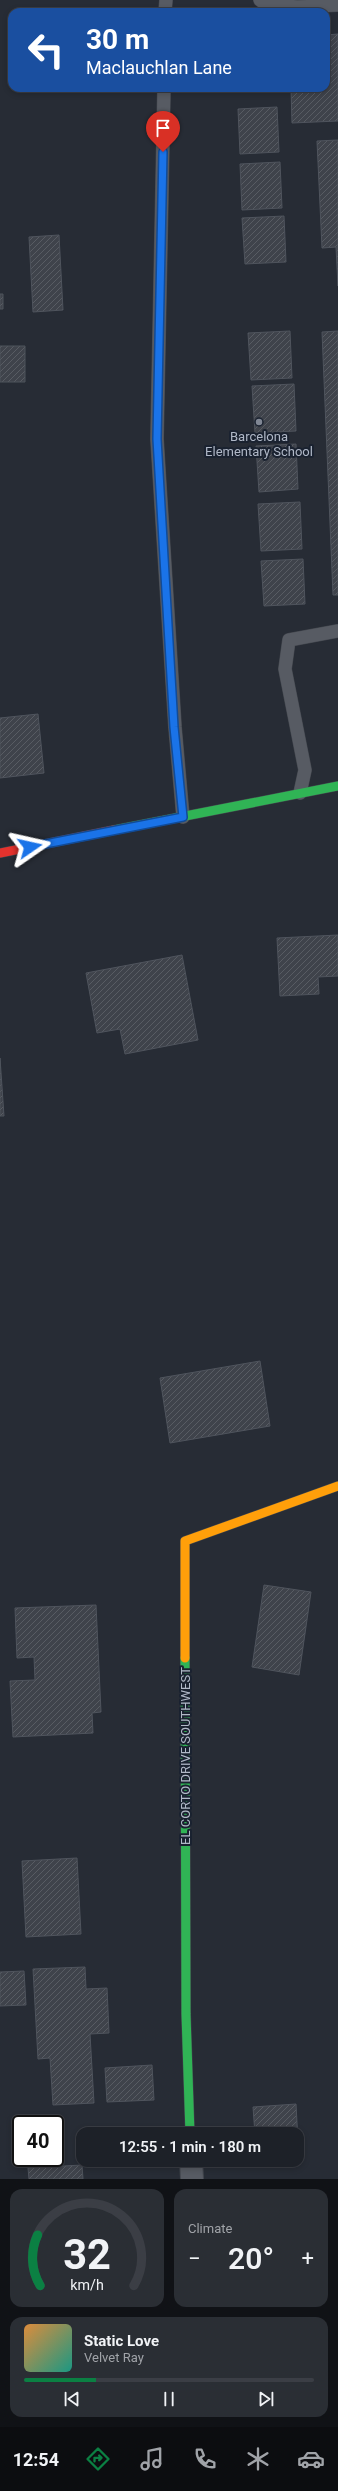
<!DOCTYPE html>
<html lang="en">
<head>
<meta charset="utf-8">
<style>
	:root { --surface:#1d2128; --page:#2a2e34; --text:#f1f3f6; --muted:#a0a3a8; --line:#3b3e45; --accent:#0b8043 }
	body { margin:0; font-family:Roboto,sans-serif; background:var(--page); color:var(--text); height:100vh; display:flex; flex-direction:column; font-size:15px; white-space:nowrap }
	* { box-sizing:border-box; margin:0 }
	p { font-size:13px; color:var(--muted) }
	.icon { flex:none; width:22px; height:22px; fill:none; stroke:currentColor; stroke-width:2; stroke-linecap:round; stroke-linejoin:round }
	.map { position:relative; height:2179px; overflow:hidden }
	.side { display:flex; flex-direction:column; gap:10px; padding:10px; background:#101216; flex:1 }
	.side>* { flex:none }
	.banner { position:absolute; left:8px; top:8px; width:322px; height:84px; border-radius:12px; box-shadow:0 2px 6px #0003,0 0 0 1px var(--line); background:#1a4fa0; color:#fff; overflow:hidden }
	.speed { position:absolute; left:12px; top:2115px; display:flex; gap:8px; font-size:20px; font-weight:700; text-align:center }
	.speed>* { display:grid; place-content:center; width:52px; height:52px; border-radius:50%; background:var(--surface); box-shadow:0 2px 6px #0003,0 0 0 1px var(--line); line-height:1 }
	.speed .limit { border:2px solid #111; border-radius:6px; background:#fff; color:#111 }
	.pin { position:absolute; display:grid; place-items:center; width:34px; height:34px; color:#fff; margin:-41px -17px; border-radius:50% 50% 50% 0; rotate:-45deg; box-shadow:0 0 4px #0007 }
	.pin .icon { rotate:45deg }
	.me { position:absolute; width:44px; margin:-22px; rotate:79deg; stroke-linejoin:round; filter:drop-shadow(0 0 3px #0008) }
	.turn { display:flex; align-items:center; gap:14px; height:84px; padding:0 12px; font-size:18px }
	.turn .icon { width:52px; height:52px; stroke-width:2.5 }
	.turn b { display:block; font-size:28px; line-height:34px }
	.big { font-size:30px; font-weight:600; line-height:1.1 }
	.side .widget { flex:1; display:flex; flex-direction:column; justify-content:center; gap:6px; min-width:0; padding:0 14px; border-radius:12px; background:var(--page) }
	.side .dial { align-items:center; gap:0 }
	.dial svg { height:104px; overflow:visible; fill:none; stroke:var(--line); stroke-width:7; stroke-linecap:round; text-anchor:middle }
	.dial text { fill:var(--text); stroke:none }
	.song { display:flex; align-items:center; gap:12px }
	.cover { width:48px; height:48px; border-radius:6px; background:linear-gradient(135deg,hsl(30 70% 55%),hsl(170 70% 35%)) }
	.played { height:4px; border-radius:2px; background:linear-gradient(90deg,var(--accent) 25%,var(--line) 25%) }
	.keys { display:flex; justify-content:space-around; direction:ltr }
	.heat { display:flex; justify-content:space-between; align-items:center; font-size:22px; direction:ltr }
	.side .tiles { flex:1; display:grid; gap:10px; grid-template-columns:1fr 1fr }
	.widget:last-child { grid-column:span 2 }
	.trip { position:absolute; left:76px; top:2127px; width:228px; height:40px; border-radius:12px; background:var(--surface); box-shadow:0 2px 6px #0003,0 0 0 1px var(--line); font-weight:600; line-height:40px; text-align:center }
	.tabs { display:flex; height:64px; justify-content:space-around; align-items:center; background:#0c0d10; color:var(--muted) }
	.tabs .icon { width:28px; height:28px }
	.tabs .current { color:var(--accent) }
	.tabs b { font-size:18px; color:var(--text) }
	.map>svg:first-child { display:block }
	.building { fill:url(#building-hatch); stroke:#4f545d }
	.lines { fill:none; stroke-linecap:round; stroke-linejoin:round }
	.lane-casing { stroke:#43474e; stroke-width:14 }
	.street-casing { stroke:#43474e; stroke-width:24 }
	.fast-casing { stroke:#43474e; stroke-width:10 }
	.slow-casing { stroke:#43474e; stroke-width:10 }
	.jam-casing { stroke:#43474e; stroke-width:10 }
	.lane { stroke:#575b63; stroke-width:13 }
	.street { stroke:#575b63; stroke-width:22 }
	.fast { stroke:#30b455; stroke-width:9 }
	.slow { stroke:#ff9f0a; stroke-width:9 }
	.jam { stroke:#e5322d; stroke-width:9 }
	.route-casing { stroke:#114b97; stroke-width:10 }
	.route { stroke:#1a73e8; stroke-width:7 }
	.poi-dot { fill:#808794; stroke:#1a2230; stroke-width:1.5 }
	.labels { text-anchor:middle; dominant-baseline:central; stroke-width:4; stroke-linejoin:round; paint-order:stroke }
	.poi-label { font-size:13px; fill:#b0b8c7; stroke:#1a2230 }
	.street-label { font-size:13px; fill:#b0b8c7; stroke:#1a2230 }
</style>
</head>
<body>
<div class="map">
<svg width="338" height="2179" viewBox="0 0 338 2179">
	<defs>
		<pattern id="building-hatch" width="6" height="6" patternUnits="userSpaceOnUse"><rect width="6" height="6" fill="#3f434b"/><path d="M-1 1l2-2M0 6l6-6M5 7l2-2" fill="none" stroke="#585c63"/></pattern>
	</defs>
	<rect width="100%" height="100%" fill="#272c35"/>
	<!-- building -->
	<path class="building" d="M338,34V121L292,123L291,88H326V35Z
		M277,107L279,152L240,154L238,109Z
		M338,140V286L336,247L322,248L317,141Z
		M280,162L282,208L242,210L240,164Z
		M284,216L286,262L245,264L242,218Z
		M59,235L63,310L33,312L29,237Z
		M0,294H3V309H0Z
		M290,331L292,378L251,380L248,333Z
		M338,331V595H333L322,332Z
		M0,346H25V382H0Z
		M294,384L296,431L255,433L252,386Z
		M296,444L298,489L259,492L256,446Z
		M300,502L302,549L261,551L258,504Z
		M303,559L305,604L264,606L261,561Z
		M38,714L44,773L0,778V718Z
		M338,935V976L318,977L319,994L280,996L277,938Z
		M182,955L198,1040L125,1054L120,1029L97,1033L86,973Z
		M0,1058L4,1116H0Z
		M260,1361L270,1426L170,1443L160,1378Z
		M264,1585L311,1592L299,1675L252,1667Z
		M96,1605L101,1712L92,1713L93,1733L13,1737L10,1681L35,1680L34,1657L17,1658L15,1608Z
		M77,1858L81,1934L26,1937L22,1861Z
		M85,1967L86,1989L107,1988L109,2033L90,2034L94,2103L53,2105L50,2058L38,2059L33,1969Z
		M24,1971L26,2005L0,2006V1972Z
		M152,2065L154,2100L107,2102L105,2068Z
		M296,2104L299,2161L256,2163V2160H297V2134H255L253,2107Z
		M82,2165L83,2179H29L28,2168Z"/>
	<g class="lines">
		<!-- lane casing -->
		<g class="lane-casing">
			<path id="lane" d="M260,0L264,3L297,7L338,5
				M165,12L166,0
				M164,88L157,439L175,727L183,817
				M300,793L305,770L285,669L289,640L338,631"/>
		</g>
		<!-- street casing -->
		<g class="street-casing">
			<path id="street" d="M191,2160L192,2179"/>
		</g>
		<!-- fast casing -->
		<g class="fast-casing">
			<path id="fast" d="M114,830L338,786
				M185,1658L186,2014L190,2134"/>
		</g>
		<!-- slow casing -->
		<g class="slow-casing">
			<path id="slow" d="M185,1658V1541L338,1486"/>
		</g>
		<!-- jam casing -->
		<g class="jam-casing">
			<path id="jam" d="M0,853L114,830"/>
		</g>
		<!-- lane -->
		<use href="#lane" class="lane"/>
		<!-- street -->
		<use href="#street" class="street"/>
		<!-- fast -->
		<use href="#fast" class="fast"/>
		<!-- slow -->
		<use href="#slow" class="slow"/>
		<!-- jam -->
		<use href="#jam" class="jam"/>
	</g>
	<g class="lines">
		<!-- route casing -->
		<g class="route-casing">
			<path id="route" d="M30,847L183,817L174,727L157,439L163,152"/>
		</g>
		<!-- route -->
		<use href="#route" class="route"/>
	</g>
	<!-- markers -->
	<circle class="poi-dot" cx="259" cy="422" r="4"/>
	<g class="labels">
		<!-- poi labels -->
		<g class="poi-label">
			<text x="259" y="436">Barcelona<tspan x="259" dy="15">Elementary School</tspan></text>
		</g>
		<!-- street labels -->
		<g class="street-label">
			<text transform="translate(185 1756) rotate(-90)">EL CORTO DRIVE SOUTHWEST</text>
		</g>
	</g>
</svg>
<div class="speed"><div class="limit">40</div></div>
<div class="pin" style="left:163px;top:152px;background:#d93025"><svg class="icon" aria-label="arrive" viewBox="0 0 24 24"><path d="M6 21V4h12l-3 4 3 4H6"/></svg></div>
<svg class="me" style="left:30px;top:847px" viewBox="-20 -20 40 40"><path d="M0-17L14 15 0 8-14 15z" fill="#1a73e8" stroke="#fff" stroke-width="4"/></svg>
<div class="trip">12:55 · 1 min · 180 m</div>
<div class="banner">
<div class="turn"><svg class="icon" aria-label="left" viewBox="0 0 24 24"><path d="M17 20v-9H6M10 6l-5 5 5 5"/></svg><div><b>30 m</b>Maclauchlan Lane</div></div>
</div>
</div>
<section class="side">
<div class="tiles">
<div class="widget dial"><svg viewBox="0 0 100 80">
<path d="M14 69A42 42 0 1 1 86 69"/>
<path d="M14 69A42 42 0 0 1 12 30" stroke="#0b8043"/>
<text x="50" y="56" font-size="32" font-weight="700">32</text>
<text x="50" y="72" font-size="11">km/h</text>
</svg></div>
<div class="widget"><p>Climate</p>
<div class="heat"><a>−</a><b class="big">20°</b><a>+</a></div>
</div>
<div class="widget">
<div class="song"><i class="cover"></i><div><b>Static Love</b><p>Velvet Ray</p></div></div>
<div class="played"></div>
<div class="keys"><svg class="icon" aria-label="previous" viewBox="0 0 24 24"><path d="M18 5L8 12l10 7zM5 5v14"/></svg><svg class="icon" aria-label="pause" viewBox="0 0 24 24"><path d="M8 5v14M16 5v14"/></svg><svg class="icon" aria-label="next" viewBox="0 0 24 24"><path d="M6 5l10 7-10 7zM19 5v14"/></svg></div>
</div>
</div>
</section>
<nav class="tabs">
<b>12:54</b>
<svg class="icon current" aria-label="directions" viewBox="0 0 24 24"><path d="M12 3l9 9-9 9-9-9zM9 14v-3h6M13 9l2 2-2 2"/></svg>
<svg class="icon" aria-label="music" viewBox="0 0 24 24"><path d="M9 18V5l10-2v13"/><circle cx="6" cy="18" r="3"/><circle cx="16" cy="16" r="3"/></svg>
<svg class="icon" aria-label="phone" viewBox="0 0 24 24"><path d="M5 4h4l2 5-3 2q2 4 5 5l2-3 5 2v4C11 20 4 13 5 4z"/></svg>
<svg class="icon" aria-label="climate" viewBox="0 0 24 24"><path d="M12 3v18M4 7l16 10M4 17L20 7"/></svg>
<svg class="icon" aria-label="car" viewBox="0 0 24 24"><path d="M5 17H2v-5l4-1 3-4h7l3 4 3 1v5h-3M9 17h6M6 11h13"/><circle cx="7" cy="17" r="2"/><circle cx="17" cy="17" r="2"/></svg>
</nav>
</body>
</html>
